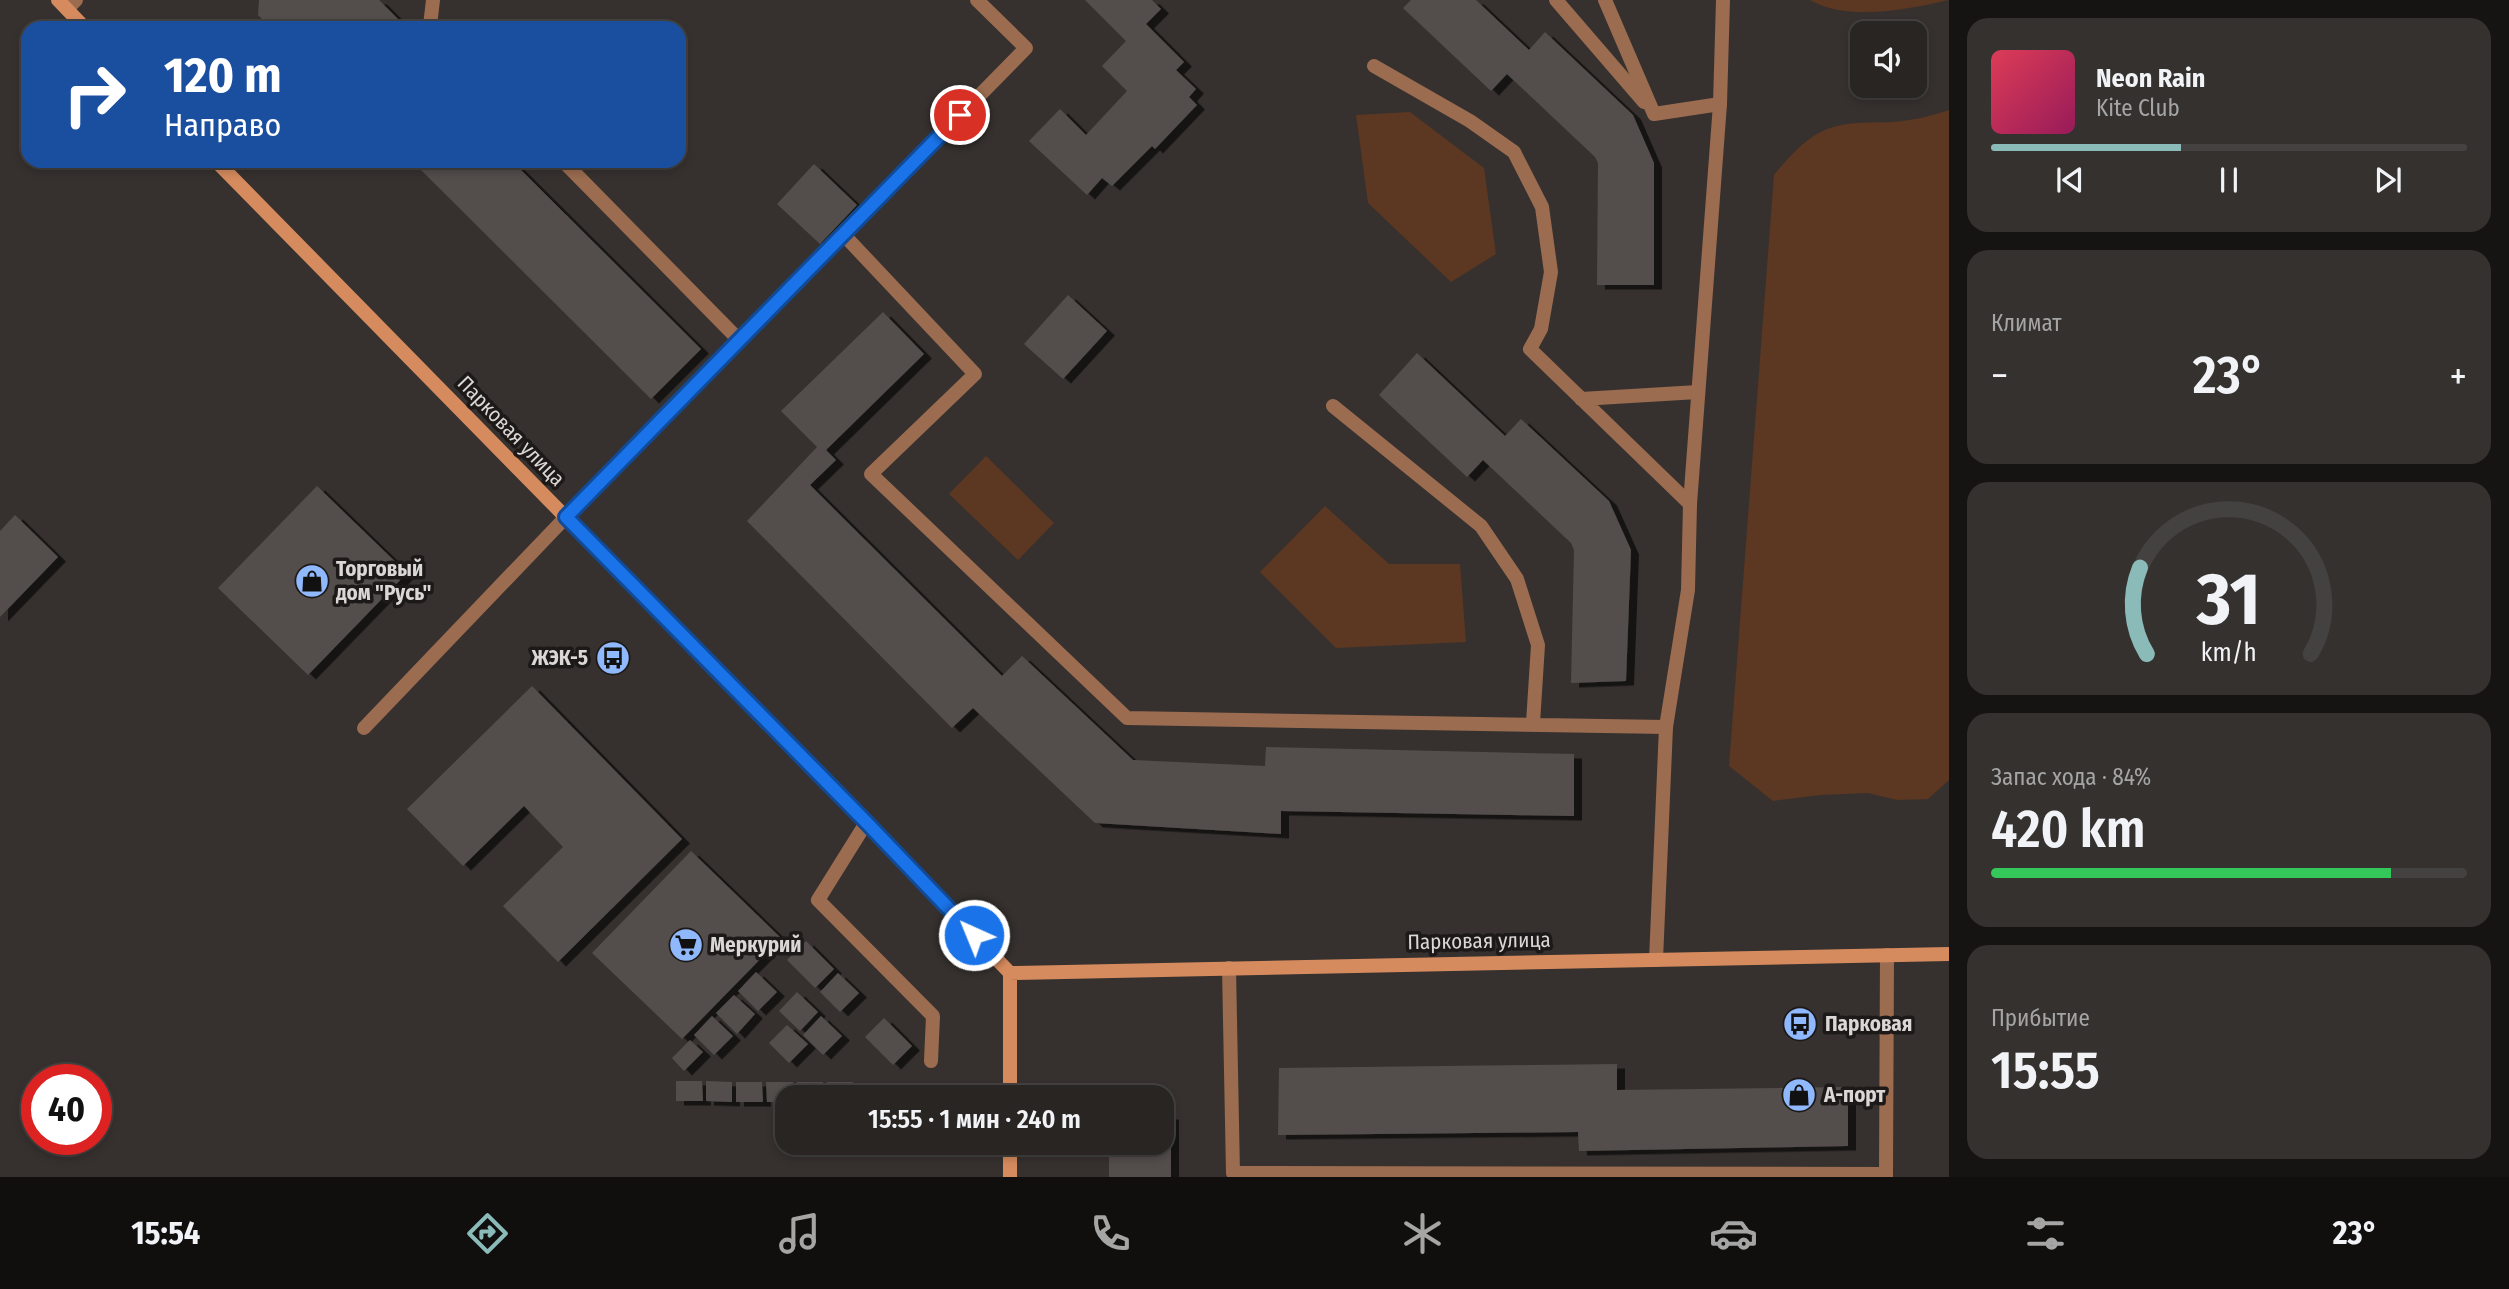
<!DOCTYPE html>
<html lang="ru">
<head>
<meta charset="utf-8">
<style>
	:root { --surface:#282522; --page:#34312f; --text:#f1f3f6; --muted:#a5a5a5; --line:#444240; --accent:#8bbbb9 }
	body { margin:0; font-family:"Fira Sans Condensed",sans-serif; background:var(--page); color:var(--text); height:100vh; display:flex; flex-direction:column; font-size:26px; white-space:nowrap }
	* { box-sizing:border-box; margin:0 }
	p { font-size:23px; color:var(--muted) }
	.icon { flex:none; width:38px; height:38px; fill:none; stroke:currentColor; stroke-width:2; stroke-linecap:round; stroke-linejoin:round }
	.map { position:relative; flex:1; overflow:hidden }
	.details { display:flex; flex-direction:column; gap:18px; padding:18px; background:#161413; width:560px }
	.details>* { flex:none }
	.hud { position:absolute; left:21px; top:21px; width:665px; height:147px; border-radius:21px; box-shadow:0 4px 10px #0003,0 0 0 2px var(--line); background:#1a4fa0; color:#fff; overflow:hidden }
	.buttons { position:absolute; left:1850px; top:21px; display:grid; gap:14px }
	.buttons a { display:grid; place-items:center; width:77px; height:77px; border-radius:14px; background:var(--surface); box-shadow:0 4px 10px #0003,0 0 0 2px var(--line); font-size:35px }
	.speed { position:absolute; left:21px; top:1064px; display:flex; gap:14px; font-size:35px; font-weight:700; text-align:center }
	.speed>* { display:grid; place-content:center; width:91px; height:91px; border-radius:50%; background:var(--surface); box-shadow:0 4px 10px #0003,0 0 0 2px var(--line); line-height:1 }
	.speed .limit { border:10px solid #d22; background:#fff; color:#111 }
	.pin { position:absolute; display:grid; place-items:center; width:60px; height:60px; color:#fff; margin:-30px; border:4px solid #fff; border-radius:50%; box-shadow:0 2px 7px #0007 }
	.me { position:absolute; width:77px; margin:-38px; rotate:316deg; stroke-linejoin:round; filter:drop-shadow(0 0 5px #0008) }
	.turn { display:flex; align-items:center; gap:24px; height:147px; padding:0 28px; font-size:32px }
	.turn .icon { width:91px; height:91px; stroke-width:2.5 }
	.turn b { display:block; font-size:49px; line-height:60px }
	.big { font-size:52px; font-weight:600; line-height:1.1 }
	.details .tile { flex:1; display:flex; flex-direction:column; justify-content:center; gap:10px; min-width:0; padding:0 24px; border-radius:21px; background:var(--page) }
	.details .dial { align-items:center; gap:0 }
	.dial svg { height:182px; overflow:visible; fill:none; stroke:var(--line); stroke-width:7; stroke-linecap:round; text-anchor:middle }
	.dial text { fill:var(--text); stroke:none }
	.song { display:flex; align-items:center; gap:21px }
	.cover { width:84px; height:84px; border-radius:10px; background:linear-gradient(135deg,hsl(350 70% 55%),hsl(330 70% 35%)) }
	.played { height:7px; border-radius:4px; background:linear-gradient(90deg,var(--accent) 40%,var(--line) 40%) }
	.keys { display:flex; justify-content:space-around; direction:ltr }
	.heat { display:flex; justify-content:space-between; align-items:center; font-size:38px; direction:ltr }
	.charge { height:10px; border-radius:5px; background:linear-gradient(90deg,#34c759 84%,var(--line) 0) }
	.trip { position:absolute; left:775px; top:1085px; width:399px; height:70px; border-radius:21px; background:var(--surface); box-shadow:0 4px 10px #0003,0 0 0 2px var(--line); font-weight:600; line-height:70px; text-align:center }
	.tabs { display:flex; height:112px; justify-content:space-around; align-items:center; background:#100f0e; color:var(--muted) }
	.tabs .icon { width:49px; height:49px }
	.tabs .active { color:var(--accent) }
	.tabs b { font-size:32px; color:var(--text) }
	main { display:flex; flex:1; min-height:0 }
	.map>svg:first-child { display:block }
	.green { fill:#5c3721 }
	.building { fill:#534e4b; filter:url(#shadow) }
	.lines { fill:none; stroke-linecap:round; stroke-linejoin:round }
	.lane { stroke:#9b6c50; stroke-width:14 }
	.street { stroke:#9b6c50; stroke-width:14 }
	.secondary { stroke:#d68b5e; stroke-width:14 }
	.route-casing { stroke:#114b97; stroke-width:18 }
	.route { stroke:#1a73e8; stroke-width:12 }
	.labels { text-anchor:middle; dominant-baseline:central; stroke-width:7; stroke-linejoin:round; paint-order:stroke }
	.street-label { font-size:21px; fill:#dad7d5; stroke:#1c1918 }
	.poi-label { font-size:21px; font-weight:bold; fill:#dad7d5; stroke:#1c1918; text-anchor:start }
</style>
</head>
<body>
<main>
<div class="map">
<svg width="1949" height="1177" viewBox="0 0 1949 1177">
	<defs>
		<filter id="shadow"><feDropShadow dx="8" dy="4.5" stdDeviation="0" flood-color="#0009"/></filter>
	</defs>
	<rect width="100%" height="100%" fill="#36312e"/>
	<!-- green -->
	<path class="green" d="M1810,0H1949C1909,9 1848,22 1810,0Z
		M1949,110V780L1928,799L1897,800L1868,793L1820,795L1773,801L1729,766L1774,175C1789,157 1805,138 1827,129C1848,121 1870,123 1891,122C1911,121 1931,116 1949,110Z
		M1410,112L1484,168L1496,254L1451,282L1368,203L1356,115Z
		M986,456L1054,523L1018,560L949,494Z
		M1325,506L1389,564H1460L1466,642L1336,648L1260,572Z"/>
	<!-- building -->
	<path class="building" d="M259,0H379L407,28H271L258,15Z
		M1085,0H1152L1161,9L1146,24L1184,62L1176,70L1196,89L1189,97L1197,105L1155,149L1152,146L1112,186L1102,178L1087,195L1029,141L1060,109L1086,135L1127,91L1102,66L1126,41Z
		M1411,0H1476L1529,50L1545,32L1633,115L1654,163V285H1597L1598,163L1595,157L1507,74L1491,91L1403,8Z
		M412,161H512L701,349L651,399Z
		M814,164L857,205L820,244L777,204Z
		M1068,295L1107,331L1063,379L1024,344Z
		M883,312L924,354L826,450L836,460L810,485L1002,676L1022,656L1133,760L1265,766L1266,747L1574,754V816L1281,811V834L1095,823L973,708L952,728L747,521L817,447L781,411Z
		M1417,353L1505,436L1521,419L1609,501L1631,550L1626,681L1571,683L1574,550L1571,543L1483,460L1467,477L1379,395Z
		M317,486L407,573L308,675L218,588Z
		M15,515L58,557L0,617V531Z
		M532,686L682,839L558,962L503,906L563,847L524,806L463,866L407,809Z
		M691,851L781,938L682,1039L592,953Z
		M806,941L834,969L815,988L787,960Z
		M756,972L777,992L758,1011L738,991Z
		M838,973L859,993L840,1012L820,992Z
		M797,992L818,1012L800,1031L779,1011Z
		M734,995L755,1014L737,1034L716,1013Z
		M712,1016L733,1036L714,1055L694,1035Z
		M821,1016L842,1036L823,1055L803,1035Z
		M884,1018L912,1046L893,1065L865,1037Z
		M787,1025L808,1044L789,1063L769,1043Z
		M690,1040L703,1052L684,1071L672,1058Z
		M1617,1064V1090L1848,1087V1146L1579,1151L1578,1132L1278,1135L1279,1068Z
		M676,1081H702L703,1101H676Z
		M706,1081L732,1082V1102L706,1101Z
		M736,1082H762L763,1102H736Z
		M766,1082H793V1097H788V1102H767Z
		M797,1082H823V1097H797Z
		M827,1082H853L854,1097H827Z
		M857,1083H883L884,1097H857Z
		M889,1083H915V1097H889Z
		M919,1083H945L946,1097H920Z
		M1162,1115H1171V1177H1109V1143H1162Z"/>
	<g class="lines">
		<!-- lane -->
		<path class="lane" d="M1556,0L1644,102
			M1605,0L1654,114L1720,104
			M67,9L76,0
			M432,28L430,26L433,0
			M1374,66L1470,121L1514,152L1542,207L1551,272L1541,329L1530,349L1690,504
			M563,161L739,340
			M843,234L975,374L871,474L1127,718L1666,727
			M1581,399L1698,392
			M1333,406L1481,526L1517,579L1538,645L1533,723
			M364,728L566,517
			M866,823L818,900L933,1016L931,1061
			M1229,968L1233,1173L1886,1174"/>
		<!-- street -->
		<path class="street" d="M566,517L1026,48L977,0
			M1656,960L1666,727L1688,590L1690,504L1720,104L1723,0
			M1886,1177L1887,955"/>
		<!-- secondary -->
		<path class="secondary" d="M58,0L85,28
			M216,161L866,823L1010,973V1097
			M1010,973L1949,954
			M1010,1143V1177"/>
	</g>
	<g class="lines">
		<!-- route casing -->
		<g class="route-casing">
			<path id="route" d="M960,115L566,517L866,822L974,935"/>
		</g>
		<!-- route -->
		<use href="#route" class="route"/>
	</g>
	<!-- icons -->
	<defs>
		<g id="shop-disc" transform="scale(1.75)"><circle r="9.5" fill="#90b8fd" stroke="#1c1918"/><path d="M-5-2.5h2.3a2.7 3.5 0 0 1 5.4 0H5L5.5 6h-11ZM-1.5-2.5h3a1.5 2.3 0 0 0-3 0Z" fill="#111"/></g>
		<g id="bus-disc" transform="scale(1.75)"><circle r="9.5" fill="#90b8fd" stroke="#1c1918"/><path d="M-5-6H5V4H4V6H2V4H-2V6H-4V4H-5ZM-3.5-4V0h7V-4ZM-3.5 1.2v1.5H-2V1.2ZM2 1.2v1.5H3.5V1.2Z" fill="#111"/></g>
		<g id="supermarket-disc" transform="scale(1.75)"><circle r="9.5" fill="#90b8fd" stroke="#1c1918"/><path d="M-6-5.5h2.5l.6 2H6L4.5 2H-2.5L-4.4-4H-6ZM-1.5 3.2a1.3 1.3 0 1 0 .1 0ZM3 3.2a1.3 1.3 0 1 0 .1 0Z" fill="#111"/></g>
	</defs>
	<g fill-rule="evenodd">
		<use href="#shop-disc" x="312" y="581"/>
		<use href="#bus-disc" x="613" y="658"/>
		<use href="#supermarket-disc" x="686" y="945"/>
		<use href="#bus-disc" x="1800" y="1024"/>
		<use href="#shop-disc" x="1799" y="1095"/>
	</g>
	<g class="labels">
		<!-- street labels -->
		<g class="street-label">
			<text transform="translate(511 431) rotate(46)">Парковая улица</text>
			<text transform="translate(1479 941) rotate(-1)">Парковая улица</text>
		</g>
		<!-- poi labels -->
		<g class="poi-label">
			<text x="336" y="569">Торговый<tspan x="336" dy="24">дом "Русь"</tspan></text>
			<text x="588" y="658" text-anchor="end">ЖЭК-5</text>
			<text x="710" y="945">Меркурий</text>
			<text x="1825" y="1024">Парковая</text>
			<text x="1824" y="1095">А-порт</text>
		</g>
	</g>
</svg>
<div class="buttons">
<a><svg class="icon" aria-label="sound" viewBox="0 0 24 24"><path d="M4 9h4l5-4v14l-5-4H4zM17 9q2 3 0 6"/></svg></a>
</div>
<div class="speed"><div class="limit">40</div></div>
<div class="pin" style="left:960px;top:115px;background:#d93025"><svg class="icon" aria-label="arrive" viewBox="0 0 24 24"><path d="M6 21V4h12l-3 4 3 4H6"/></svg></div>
<svg class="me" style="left:974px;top:935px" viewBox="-20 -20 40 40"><circle r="17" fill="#1a73e8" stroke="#fff" stroke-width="3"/><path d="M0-11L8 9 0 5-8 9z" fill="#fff"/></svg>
<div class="trip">15:55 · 1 мин · 240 m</div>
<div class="hud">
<div class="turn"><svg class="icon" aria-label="right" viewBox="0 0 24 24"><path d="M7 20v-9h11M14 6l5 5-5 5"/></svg><div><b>120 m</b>Направо</div></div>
</div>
</div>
<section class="details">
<div class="tile">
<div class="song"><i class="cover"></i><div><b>Neon Rain</b><p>Kite Club</p></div></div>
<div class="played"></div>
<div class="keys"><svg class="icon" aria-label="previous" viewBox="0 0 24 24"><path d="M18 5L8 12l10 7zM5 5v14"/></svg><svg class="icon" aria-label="pause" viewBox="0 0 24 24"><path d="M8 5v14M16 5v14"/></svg><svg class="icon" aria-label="next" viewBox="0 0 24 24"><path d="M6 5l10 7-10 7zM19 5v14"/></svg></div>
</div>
<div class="tile"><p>Климат</p>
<div class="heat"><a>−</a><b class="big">23°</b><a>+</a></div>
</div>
<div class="tile dial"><svg viewBox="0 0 100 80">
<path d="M14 69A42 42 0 1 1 86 69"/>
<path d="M14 69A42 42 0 0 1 11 31" stroke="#8bbbb9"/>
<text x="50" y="56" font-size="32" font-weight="700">31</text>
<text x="50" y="72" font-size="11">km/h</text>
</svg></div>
<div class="tile"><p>Запас хода · 84%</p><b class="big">420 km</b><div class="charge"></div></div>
<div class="tile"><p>Прибытие</p><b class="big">15:55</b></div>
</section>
</main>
<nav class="tabs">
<b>15:54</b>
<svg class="icon active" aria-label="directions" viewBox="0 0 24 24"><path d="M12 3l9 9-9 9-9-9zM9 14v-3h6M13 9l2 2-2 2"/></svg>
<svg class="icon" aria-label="music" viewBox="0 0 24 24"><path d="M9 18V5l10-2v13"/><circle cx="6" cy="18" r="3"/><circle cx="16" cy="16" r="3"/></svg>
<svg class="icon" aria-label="phone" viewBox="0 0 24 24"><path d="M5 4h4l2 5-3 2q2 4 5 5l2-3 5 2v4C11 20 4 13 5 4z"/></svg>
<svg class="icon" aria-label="climate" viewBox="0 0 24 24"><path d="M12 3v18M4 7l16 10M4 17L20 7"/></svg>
<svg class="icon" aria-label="car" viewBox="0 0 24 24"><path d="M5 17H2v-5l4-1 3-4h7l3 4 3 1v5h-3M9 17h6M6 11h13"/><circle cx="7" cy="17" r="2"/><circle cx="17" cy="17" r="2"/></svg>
<svg class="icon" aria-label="filters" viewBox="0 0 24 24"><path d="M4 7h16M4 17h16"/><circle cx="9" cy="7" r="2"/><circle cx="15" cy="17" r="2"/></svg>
<b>23°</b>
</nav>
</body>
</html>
